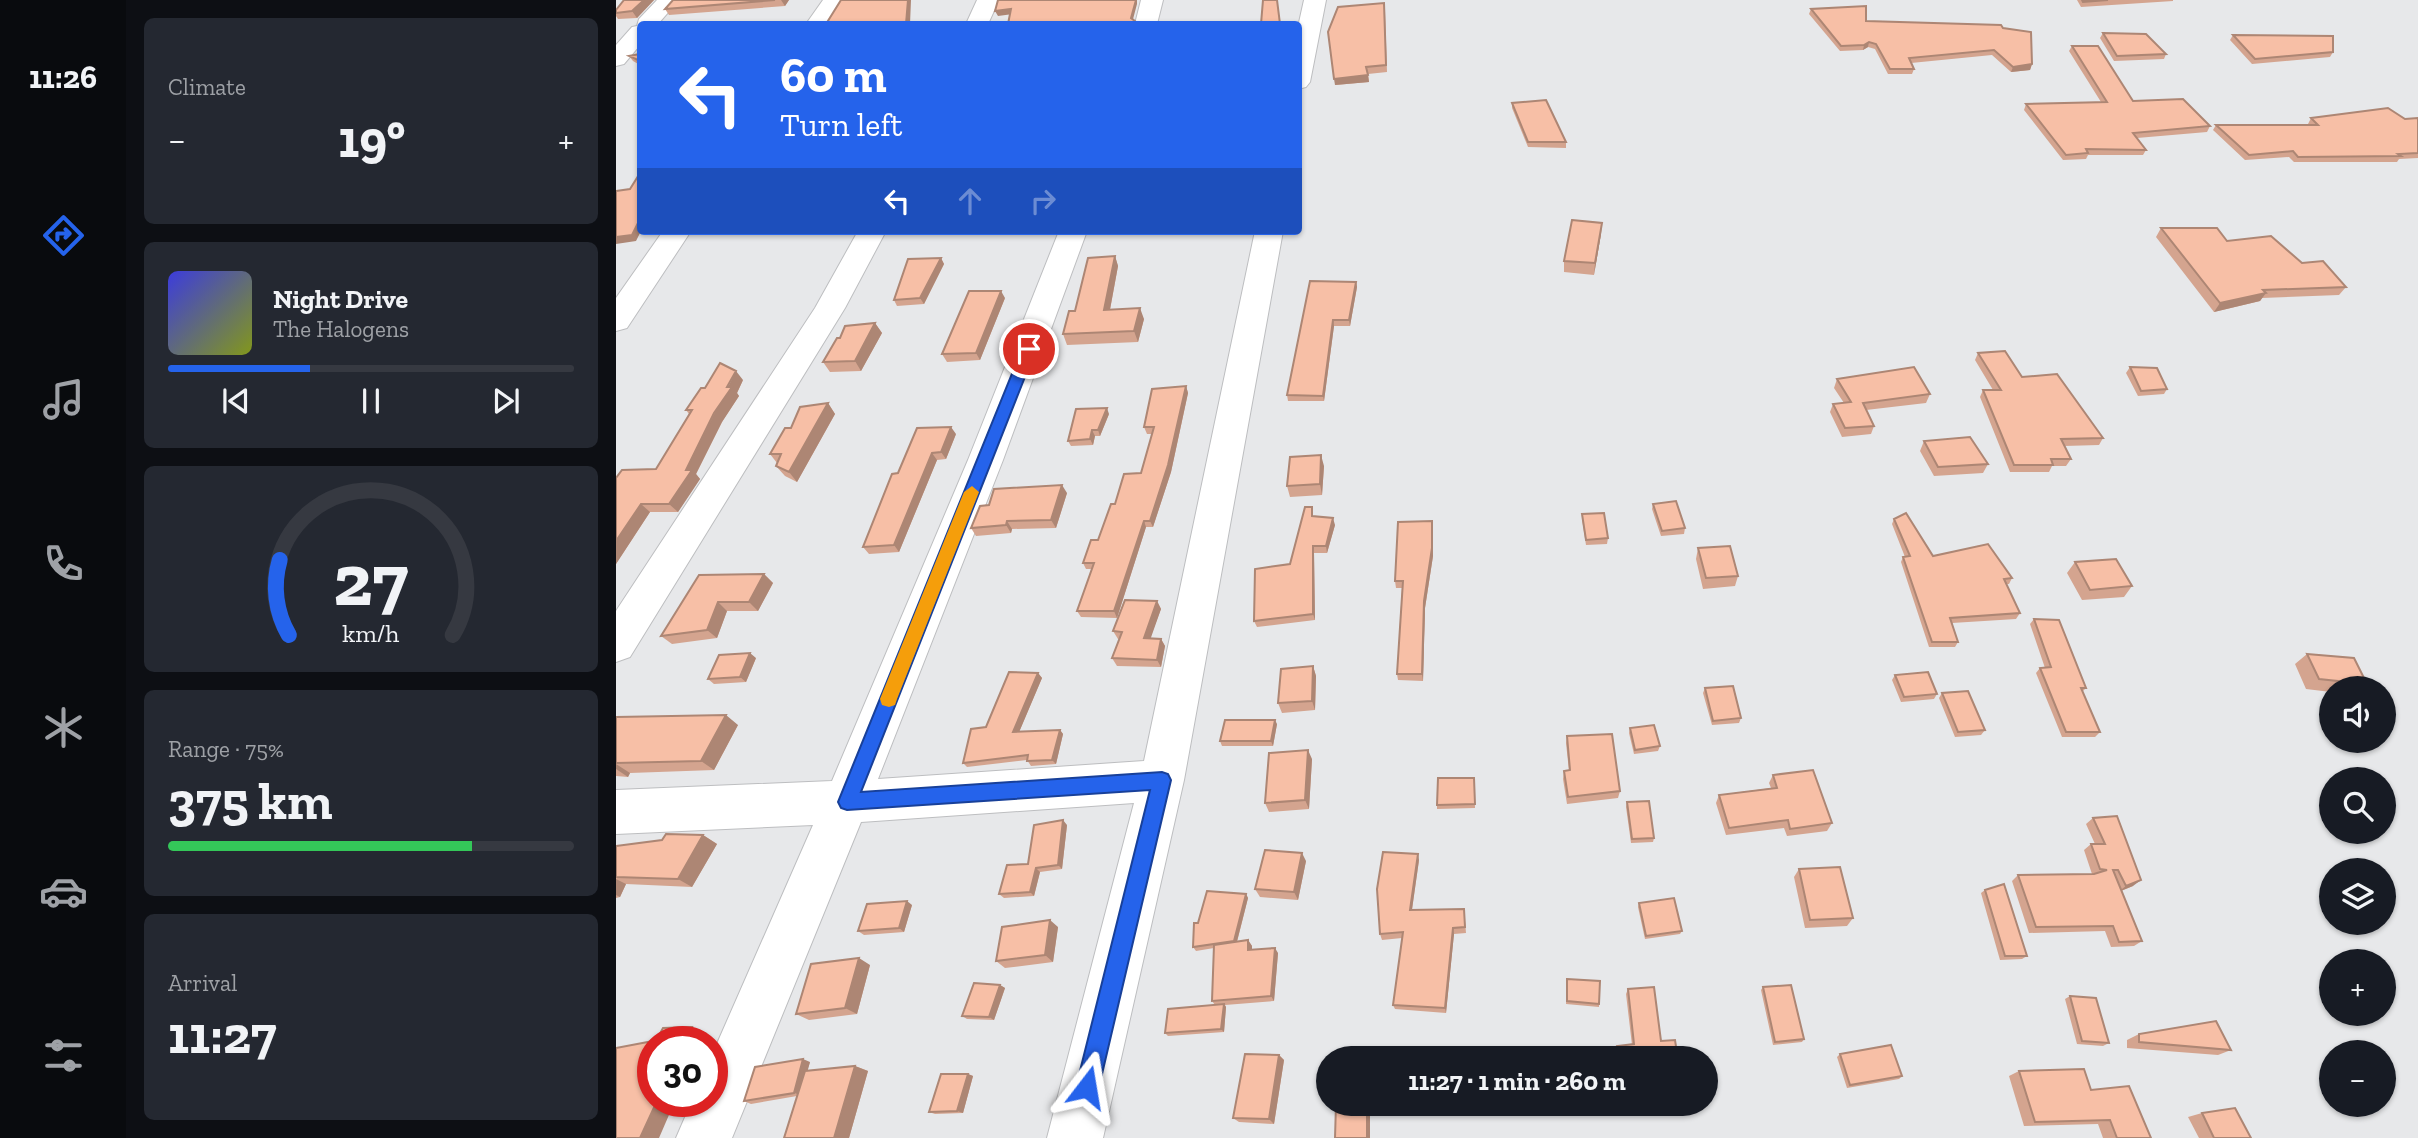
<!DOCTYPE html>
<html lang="en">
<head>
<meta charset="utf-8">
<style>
	:root { --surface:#171b24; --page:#242831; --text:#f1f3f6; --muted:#9ea1a6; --line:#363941; --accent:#2563eb }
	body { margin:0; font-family:"Zilla Slab",serif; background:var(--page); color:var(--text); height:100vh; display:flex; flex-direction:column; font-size:26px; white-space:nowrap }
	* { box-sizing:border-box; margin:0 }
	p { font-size:23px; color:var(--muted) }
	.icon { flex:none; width:38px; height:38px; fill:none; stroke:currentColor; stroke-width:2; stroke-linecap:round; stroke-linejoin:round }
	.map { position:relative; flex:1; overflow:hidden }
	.drawer { display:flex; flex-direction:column; gap:18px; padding:18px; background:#0d0f14; width:490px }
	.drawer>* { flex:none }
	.hud { position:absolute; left:21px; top:21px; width:665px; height:214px; border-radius:7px; box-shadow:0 2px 5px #0004; background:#2563eb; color:#fff; overflow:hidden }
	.tools { position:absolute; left:1703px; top:676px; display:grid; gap:14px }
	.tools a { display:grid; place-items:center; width:77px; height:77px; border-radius:50%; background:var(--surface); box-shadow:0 2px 5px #0004; font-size:35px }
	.speed { position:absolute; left:21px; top:1026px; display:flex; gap:14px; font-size:35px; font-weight:700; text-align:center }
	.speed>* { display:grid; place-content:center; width:91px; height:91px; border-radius:50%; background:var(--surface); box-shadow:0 2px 5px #0004; line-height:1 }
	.speed .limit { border:10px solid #d22; background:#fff; color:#111 }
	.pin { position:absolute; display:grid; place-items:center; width:60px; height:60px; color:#fff; margin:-30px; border:4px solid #fff; border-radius:50%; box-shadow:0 2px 7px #0007 }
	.me { position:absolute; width:77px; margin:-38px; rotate:14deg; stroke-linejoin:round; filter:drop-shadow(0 0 5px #0008) }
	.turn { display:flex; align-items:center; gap:24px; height:147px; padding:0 28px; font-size:32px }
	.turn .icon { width:91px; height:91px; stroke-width:2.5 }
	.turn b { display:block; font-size:49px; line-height:60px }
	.lanes { display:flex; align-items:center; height:66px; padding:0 28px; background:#0003; justify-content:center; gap:35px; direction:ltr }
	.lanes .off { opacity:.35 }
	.big { font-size:52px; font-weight:800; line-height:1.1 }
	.drawer .widget { flex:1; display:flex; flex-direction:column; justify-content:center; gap:10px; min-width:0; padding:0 24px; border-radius:10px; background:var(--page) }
	.drawer .dial { align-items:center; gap:0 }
	.dial svg { height:182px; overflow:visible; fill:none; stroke:var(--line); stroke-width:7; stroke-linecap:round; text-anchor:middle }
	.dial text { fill:var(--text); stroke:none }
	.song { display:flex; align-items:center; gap:21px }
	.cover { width:84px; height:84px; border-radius:10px; background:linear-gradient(135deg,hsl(240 70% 55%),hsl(70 70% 35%)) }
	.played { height:7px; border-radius:4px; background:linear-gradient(90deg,var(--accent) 35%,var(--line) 35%) }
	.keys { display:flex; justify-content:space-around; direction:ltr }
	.heat { display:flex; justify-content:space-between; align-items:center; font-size:38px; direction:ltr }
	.charge { height:10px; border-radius:5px; background:linear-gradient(90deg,#34c759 75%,var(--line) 0) }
	.trip { position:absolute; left:700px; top:1046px; width:402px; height:70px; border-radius:35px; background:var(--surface); box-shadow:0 2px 5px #0004; font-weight:800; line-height:70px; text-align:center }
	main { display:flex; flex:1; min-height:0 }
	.tab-bar { display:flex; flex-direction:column; width:126px; justify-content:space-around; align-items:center; background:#090b0e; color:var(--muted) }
	.tab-bar .icon { width:49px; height:49px }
	.tab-bar .current { color:var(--accent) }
	.tab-bar b { font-size:32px; color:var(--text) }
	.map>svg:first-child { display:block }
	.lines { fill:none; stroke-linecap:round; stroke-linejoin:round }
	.minor-casing { stroke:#bdbec0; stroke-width:2 }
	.minor { fill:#fff; fill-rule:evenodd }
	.wall { fill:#d4a48f }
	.shaded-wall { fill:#ad8674 }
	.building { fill:#f7bfa6; stroke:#ad8674; stroke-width:2 }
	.route { fill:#2563eb; stroke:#184099; stroke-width:2 }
	.slow { fill:#f59e0b }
</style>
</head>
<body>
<main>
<nav class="tab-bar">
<b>11:26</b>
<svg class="icon current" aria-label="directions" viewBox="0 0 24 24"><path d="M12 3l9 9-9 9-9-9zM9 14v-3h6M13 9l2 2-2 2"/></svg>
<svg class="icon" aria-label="music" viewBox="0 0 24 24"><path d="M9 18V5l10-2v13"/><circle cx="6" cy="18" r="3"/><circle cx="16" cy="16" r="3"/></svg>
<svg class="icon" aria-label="phone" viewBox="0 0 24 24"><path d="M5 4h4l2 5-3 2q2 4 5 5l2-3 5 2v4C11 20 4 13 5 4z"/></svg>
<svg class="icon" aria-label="climate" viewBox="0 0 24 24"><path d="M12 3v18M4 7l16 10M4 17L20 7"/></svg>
<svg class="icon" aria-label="car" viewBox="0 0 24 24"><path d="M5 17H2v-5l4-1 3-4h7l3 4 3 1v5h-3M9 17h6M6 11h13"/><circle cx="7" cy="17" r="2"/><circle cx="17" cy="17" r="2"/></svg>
<svg class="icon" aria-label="filters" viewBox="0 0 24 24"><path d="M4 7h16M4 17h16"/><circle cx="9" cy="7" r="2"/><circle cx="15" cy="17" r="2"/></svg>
</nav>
<section class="drawer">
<div class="widget"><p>Climate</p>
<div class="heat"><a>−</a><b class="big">19°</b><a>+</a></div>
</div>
<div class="widget">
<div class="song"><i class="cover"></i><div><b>Night Drive</b><p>The Halogens</p></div></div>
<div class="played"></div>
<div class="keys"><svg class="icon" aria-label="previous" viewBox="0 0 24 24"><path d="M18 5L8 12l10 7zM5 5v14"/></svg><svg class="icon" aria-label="pause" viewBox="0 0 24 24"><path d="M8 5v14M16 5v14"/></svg><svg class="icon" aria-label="next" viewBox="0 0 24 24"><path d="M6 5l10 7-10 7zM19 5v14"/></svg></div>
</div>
<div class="widget dial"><svg viewBox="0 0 100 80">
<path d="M14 69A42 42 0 1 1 86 69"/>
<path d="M14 69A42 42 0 0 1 10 36" stroke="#2563eb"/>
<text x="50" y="56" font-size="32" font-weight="700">27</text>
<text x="50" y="72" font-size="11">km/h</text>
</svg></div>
<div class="widget"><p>Range · 75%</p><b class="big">375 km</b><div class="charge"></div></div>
<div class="widget"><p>Arrival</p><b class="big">11:27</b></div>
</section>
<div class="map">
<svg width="1802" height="1138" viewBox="0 0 1802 1138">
	<rect width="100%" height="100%" fill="#e7e8ea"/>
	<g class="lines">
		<!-- minor casing -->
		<g class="minor-casing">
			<path id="minor" d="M41,0H63L42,24H24V45L8,64L0,66V45L16,27L21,26L23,19Z
				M207,0H229L212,24H190Z
				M361,0H383L372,24H350Z
				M525,0H547L541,24H519Z
				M688,0H710L694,82L690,87L682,89V27Z
				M47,231H75L11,328L0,331V298Z
				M242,231H270L229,308L14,657L0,662V611L199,308Z
				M443,231H471L387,460L262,779L528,761L639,231H667L568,780L487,1138H431L518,803L245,822L116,1138H60L76,1101H96V1055L197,825L0,834V790L216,781L352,460Z"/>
		</g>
		<!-- minor -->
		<use href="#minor" class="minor"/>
	</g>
	<!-- wall -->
	<path class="wall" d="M8,0H38L21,18L2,19L0,16V10Z
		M57,0H173L169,6L53,15L49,9Z
		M1461,0H1557V1L1465,7Z
		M1195,9L1250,21L1387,28L1416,64L1414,70L1395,72L1376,55L1295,63L1298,69L1296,74H1272L1259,49L1252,47L1247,50L1224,51L1193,14Z
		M769,10L771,72L752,74L753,82L719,85Z
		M1487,33L1550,54L1548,59L1498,61L1484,38Z
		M1617,35L1717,52L1714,57L1636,64L1614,40Z
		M1456,46L1517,101L1594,126L1591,132L1521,138L1530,150L1527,155H1472L1470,159L1447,160L1408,110L1410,104L1485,102L1453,51Z
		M24,54V65L17,61L13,56Z
		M896,103L950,142V148L912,147L896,108Z
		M1695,118L1789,119L1802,118V158L1783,159L1781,162H1678L1673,157L1629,160L1597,130L1600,125H1693L1692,124Z
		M1545,228L1686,263L1730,287L1723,295L1646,298L1644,301L1598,312L1540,237Z
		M985,234L978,275L948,272V261Z
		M499,256L502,266L494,310L528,319L522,342L451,345L447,334L459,311Z
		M325,258L328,264L308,304L281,306L278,300Z
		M740,282L741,287L734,326H718L708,401H672L671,395Z
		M389,298L364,360L331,362L326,354Z
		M259,323L266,333L245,371L214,372L207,362L224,338Z
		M1362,353L1406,377L1487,438L1483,445L1448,446L1455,459L1450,466H1436L1433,472H1394L1364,397L1367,390H1377L1359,360Z
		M1514,367L1551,389L1548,394L1522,396L1510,373Z
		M1221,379L1314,394L1310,403L1250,410L1258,426L1255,434L1226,437L1214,412L1217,404L1228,403L1218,388Z
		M127,380L121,393L123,396L106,422L80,474L84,479L62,512H34L0,564V478L40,469L73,414L70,410Z
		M570,386L572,393L555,472L537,527H530L501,618L465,617L461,611L476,569H470L467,563L482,540L499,504L525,473L536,434H531L528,427Z
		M212,403L219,414L181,482L169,476L160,466L161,463L154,454L175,428Z
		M493,414L484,436H479L477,445L455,446L452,441Z
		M340,434L330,459L321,460L283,552L253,554L247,547L282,473Z
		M1308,441L1372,464L1367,473L1318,476L1304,451Z
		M708,466L706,495L674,497L671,486Z
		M451,493L440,528L396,529L395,533L360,536L355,528Z
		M1037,504L1069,528L1068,534L1045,536L1036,509Z
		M966,514L992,538L991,544L970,545L966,519Z
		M698,516L719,525L711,553H698L699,620L641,627L638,621L674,564Z
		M1278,519L1317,556L1396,578L1393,584H1390L1404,613L1400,619L1336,623L1342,642L1339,647H1313L1285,562L1287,557H1289L1276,524Z
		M816,521L817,556L809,608L807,681L782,680L781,674L786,588H780L779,581Z
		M1082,548L1122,576L1119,586L1087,589L1080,559Z
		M1459,562L1516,586L1508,597L1466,600L1451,573Z
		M148,574L157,583L142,611H111L101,638L56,644L45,636Z
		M541,601L545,609L534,638L545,639L549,646L545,667L501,666L496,658L503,639H502L497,631Z
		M1418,619L1470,688L1466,692L1484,732L1479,737H1446L1420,673L1424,668H1429L1414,624Z
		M1691,654L1751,684L1746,688H1715V692L1690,689L1679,664Z
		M140,658L130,682L98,684L92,679Z
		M697,666L700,676L699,710L666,713L662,703Z
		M422,673L426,678L403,732L444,730L447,734L440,764L415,766L411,760L351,767L347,763L370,727Z
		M1279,675L1321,694L1318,699L1285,702L1276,680Z
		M1089,688L1125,718L1123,723L1096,725L1087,693Z
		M1326,693L1369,730L1365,735L1339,737L1323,698Z
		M0,717L122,725L98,770L14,773L12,777L0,776Z
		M661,724L657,746H606L604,741Z
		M1014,728L1044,746L1042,751L1018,754L1013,733Z
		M951,736L1004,791L1002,798L951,804L947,779L948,771H953L950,743Z
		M696,759L693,809L653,812L649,803Z
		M1157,775L1216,823L1211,831L1171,836L1168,828L1110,835L1100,803L1103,795L1155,788L1153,783Z
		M858,778L859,808L821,809V805Z
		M1011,802L1038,838L1037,842L1015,843L1010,807Z
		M1477,818L1517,886L1505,891L1526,941L1518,946L1495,947L1489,931L1413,933L1396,881L1402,875L1476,874L1468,850L1475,844H1479L1470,824Z
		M451,825L446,869L424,872L418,896L388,898L383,894Z
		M87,835L101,844L76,887L10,884L4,897L0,898V846Z
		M803,860L796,910L848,909L850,933L838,934L830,1013L779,1009L777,1005L786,938L766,940L764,934Z
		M690,861L682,900L644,897L639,889Z
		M1183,869L1237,918L1231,926L1189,928L1178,877Z
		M1369,890L1411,956L1406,959L1384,960L1365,893Z
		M630,894L632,898L621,942L632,940L636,946V949L662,953L658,1001L609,1005L610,1007L608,1032L552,1036L549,1033L599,1005L596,1001L598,948L580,951L577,947L582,923Z
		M1023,903L1066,931L1064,934L1029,939L1022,907Z
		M296,905L288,932L248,935L242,931Z
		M442,927L437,962L389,968L380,961Z
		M254,965L241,1014L193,1020L180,1014Z
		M951,979L983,1004V1007L950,1004Z
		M384,985L389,988L378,1020L351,1019L346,1016Z
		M1147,987L1188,1039L1186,1042L1157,1045L1145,990Z
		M1012,989L1045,1041L1062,1059H1001L1000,1051L1001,1046L1016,1045L1010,994Z
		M1454,996L1493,1043L1487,1046L1461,1044L1449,999Z
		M1523,1034L1615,1050L1602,1055L1511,1048V1040Z
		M1224,1054L1286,1076L1283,1079L1231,1088L1221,1057Z
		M663,1055L668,1060L658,1124L623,1122L617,1118Z
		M194,1062L191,1071L239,1066L252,1071L233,1138H168L181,1096L135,1104L128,1101Z
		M1403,1071L1475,1090L1535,1138H1487L1482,1124L1408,1126L1393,1076Z
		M352,1074L357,1076L347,1113L319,1114L313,1112Z
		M1586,1113L1635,1138H1583L1572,1117Z"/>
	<!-- shaded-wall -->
	<path class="shaded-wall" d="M28,0H38L21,18L16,11Z
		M165,0H173L169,6Z
		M292,0H295L294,24H290Z
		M520,0H521V4L516,23L515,18Z
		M395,9L397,14L382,16L379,11Z
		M1253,42L1252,47L1247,50L1248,45Z
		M1416,64L1414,70L1395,72L1397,67Z
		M752,75L753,82L719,85L718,79Z
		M24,219V231H25L20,241L0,244V237Z
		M986,223L985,234L978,275L979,263Z
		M499,256L502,266L492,320L488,310Z
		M325,258L328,264L308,304L304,298Z
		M740,282L741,287L734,326L733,320Z
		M385,291L389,298L364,360L360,353Z
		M1650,293L1644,301L1598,312L1604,303Z
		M524,308L528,319L522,342L518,331Z
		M717,320L718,326L708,401L707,396Z
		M259,323L266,333L245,371L239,361Z
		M120,371L127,380L121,393L123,396L106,422L80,474L84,479L62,512L53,504Z
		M570,386L572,393L555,472L537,527L534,521Z
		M212,403L219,414L181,482L173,472Z
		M491,408L493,414L484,436L482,430Z
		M335,427L340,434L330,459L325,452Z
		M476,430L479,436L477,445L474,439Z
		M316,453L321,460L283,552L278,545Z
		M705,455L708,466L706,495L704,484Z
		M446,485L451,493L440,528L435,520Z
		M25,504L34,512L0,564V541Z
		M717,518L719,525L711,553L710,546Z
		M391,521L396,529L395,533L390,525Z
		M528,521L530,527L501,618L498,611Z
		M816,521L817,556L809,608L807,681L806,674L808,601Z
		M697,546L698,553L699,620L697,614Z
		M148,574L157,583L142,611L133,602Z
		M541,601L545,609L532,646L528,638Z
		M102,602L111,611L101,638L91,630Z
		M545,639L549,646L545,667L541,660Z
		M134,653L140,658L130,682L124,677Z
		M697,666L700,676L699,710L696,701Z
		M422,673L426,678L401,737L397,732Z
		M110,715L122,725L98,770L85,761Z
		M659,720L661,724L657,746L655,741Z
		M444,730L447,734L440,764L436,760Z
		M692,750L696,759L693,809L689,800Z
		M0,764L14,773L12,777L0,769Z
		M447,820L451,825L446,869L442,865Z
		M87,835L101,844L76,887L62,879Z
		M686,853L690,861L682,900L678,892Z
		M802,854L803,860L795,916L794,910Z
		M420,868L424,872L418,896L414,892Z
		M0,879L10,884L4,897L0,895Z
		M1525,880L1517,886L1502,892L1510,886Z
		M630,894L632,898L620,945L618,941Z
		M291,901L296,905L288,932L283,928Z
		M434,920L442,927L437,962L429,955Z
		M837,928L838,934L830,1013L829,1008Z
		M632,940L636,946V956L632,950Z
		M659,948L662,953L658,1001L655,996Z
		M243,958L254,965L241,1014L229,1008Z
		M384,985L389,988L378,1020L373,1017Z
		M608,1004L610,1007L608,1032L605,1029Z
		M76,1027L91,1033L87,1041H70Z
		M663,1055L668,1060L658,1124L653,1119Z
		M187,1059L194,1062L185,1095L178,1093Z
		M239,1066L252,1071L233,1138H218Z
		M352,1074L357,1076L347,1113L341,1111Z
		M41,1101H59L43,1138H24Z
		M751,1104H754V1138H751Z"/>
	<!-- building -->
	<path class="building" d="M8,0H28L16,11L0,13V10Z
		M57,0H159L49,9Z
		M225,0H292L290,24H210Z
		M382,0H520L515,18L519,21L518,24H392L395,9L379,11Z
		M647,0H661L664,24H645Z
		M1466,0H1492L1467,2Z
		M768,3L770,65L750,67L752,75L718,79L712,32L722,7Z
		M1250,6V21L1385,25L1387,28L1415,32L1416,64L1397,67L1378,50L1293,58L1298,69H1274L1260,44L1253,42L1248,45L1225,46L1195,9Z
		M1487,33L1530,34L1550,54L1501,56Z
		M1617,35L1717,36V52L1639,59Z
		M1456,46H1482L1517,101L1567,99L1594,126L1517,133L1530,150L1470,149L1472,153L1450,155L1410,104L1491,102Z
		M24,54V61L13,56Z
		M930,100L950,142H912L896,103Z
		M1772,108L1789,119L1802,118V153L1782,154L1785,156L1682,157L1677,151L1633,155L1600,125H1702L1695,118Z
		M24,173V219L16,235L0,237V191L14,189Z
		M956,220L986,223L979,263L948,261Z
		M1545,228H1601L1611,241L1655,236L1686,263L1707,261L1730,287L1647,290L1650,293L1604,303Z
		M499,256L488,310L524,308L518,331L447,334L453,311H459L472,258Z
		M325,258L304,298L278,300L292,259Z
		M694,281L740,282L733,320H717L707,396L671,395Z
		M353,291H385L360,353L326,354Z
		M259,323L239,361L207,362L221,338H224L229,326Z
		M1389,351L1406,377L1441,374L1487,438L1445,439L1455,459H1435L1437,465H1398L1367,390H1385L1362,353Z
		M104,363L120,371L111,387H116L98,413L70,470H76L53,504H25L0,541V478L6,470L40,469L76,410H70L85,388H89Z
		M1298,367L1314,394L1247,403L1258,426L1229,428L1217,404L1235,402L1221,379Z
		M1514,367L1541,368L1551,389L1525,391Z
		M570,386L552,465L534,521H528L498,611H461L478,563H467L475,540H482L495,504H499L508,474L525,473L538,427H528L536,389Z
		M212,403L173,472L160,466L165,454H154L169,428H175L184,407Z
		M491,408L482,430H476L474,439L452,441L460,409Z
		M335,427L325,452L316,453L278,545L247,547L276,474L282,473L301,428Z
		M1354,437L1372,464L1322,467L1308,441Z
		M705,455L704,484L671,486L674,457Z
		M446,485L435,520L391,521L390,525L355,528L364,506L373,505L378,489Z
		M1060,501L1069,528L1046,531L1037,504Z
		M689,507H696V516L717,518L710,546H697V614L638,621L639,569L674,564Z
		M988,513L992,538L970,540L966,514Z
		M1290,513L1317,556L1372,544L1396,578L1388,579L1404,613L1334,618L1342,642H1316L1287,557L1294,556L1278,519Z
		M816,521V548L808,601L806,674H781L787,581H779L782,522Z
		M1114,546L1122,576L1090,578L1082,548Z
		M1500,559L1516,586L1474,590L1459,562Z
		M148,574L133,602H102L91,630L45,636L83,575Z
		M509,600L541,601L528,638L545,639L541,660L496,658L506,632L497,631Z
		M1418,619L1443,620L1470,688H1465L1484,732H1450L1424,668L1435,667Z
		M134,653L124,677L92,679L103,655Z
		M1691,654L1738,658L1751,684L1703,679Z
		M697,666L696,701L662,703L665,669Z
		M393,672L422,673L397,732L444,730L436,760L411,761L412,755L347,763L355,729L370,727Z
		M1312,672L1321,694L1288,697L1279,675Z
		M1117,686L1125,718L1097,721L1089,688Z
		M1352,691L1369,730L1342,732L1326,693Z
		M110,715L85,761L0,763V717Z
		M609,720H659L655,741H604Z
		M1038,725L1044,746L1019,750L1014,728Z
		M996,734L1004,791L952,797L948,771L954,770L951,736Z
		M692,750L689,800L649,803L653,753Z
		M1197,770L1216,823L1174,829L1172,820L1113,828L1103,795L1161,788L1157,775Z
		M822,778H858L859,804L821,805Z
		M1033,801L1038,838L1016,839L1011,802Z
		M1501,816L1525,880L1510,886L1502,870H1497L1526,941L1503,942L1497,926L1420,927L1402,875L1478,874L1491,870L1484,869L1475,844H1489L1477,818Z
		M447,820L442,865L420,868L414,892L383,894L391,865L412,864L418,825Z
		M50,834L87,835L62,879L0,877V846L46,840Z
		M649,850L686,853L678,892L639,889Z
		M767,852L802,854L794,910L848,909L849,927L837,928L829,1008L777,1005L787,932L764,934L761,889Z
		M1224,867L1237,918L1194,920L1183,869Z
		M1388,884L1411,956H1389L1369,890Z
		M591,891L630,894L618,941L577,947L578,923H582Z
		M1058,898L1066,931L1030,936L1023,903Z
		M291,901L283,928L242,931L251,904Z
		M434,920L429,955L380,961L386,927Z
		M632,940V950L659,948L655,996L596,1001L598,945Z
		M243,958L229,1008L180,1014L195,964Z
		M951,979L984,981L983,1004L951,1001Z
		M358,983L384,985L373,1017L346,1016Z
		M1175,985L1188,1039L1159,1042L1147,987Z
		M1038,987L1045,1041L1059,1040L1062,1059H1003L1001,1046L1018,1044L1012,989Z
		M1454,996L1480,998L1493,1043L1466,1041Z
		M608,1004L605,1029L549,1033L552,1009Z
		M1600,1021L1615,1050L1523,1042V1034Z
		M76,1027L70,1041H38H40L47,1028Z
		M37,1041V1101H41L24,1138H0V1048Z
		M1275,1045L1286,1076L1234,1085L1224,1054Z
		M629,1054L663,1055L653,1119L617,1118Z
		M187,1059L178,1093L128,1101L139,1067Z
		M239,1066L218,1138H168L189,1071Z
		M1468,1069L1475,1090L1513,1086L1535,1138H1501L1494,1120L1419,1122L1403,1071Z
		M325,1074H352L341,1111L313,1112Z
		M720,1104H751V1138H719Z
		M1619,1108L1635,1138H1598L1586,1113Z"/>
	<!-- route -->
	<path class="route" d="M413,345L420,349L245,792L546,772L552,774L555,780L483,1087L479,1095L471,1098L464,1095L460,1087L534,790L231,810L225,808L222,802L406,349Z"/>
	<!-- slow -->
	<path class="slow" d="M356,486L363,492L281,699L279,705L273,707L266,705L264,699L348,492Z"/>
</svg>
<div class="tools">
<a><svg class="icon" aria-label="sound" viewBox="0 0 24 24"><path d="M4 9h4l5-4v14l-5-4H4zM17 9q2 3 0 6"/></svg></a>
<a><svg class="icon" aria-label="search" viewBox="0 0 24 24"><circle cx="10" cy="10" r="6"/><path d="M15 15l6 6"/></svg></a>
<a><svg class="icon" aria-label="layers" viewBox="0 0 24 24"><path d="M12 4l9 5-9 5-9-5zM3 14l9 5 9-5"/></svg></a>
<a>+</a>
<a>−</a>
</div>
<div class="speed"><div class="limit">30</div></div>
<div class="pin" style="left:413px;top:349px;background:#d93025"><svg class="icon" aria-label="arrive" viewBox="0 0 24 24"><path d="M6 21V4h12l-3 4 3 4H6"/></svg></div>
<svg class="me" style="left:471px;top:1087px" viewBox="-20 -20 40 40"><path d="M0-17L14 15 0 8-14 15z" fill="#2563eb" stroke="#fff" stroke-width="4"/></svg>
<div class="trip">11:27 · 1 min · 260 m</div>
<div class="hud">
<div class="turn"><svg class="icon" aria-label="left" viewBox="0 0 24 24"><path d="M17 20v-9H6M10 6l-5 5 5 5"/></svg><div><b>60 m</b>Turn left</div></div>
<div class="lanes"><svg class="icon" aria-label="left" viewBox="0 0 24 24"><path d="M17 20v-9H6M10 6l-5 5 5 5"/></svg><svg class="icon off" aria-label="ahead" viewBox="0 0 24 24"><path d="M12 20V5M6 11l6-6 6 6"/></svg><svg class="icon off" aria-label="right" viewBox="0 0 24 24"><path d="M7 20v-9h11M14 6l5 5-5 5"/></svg></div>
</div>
</div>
</main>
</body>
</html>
